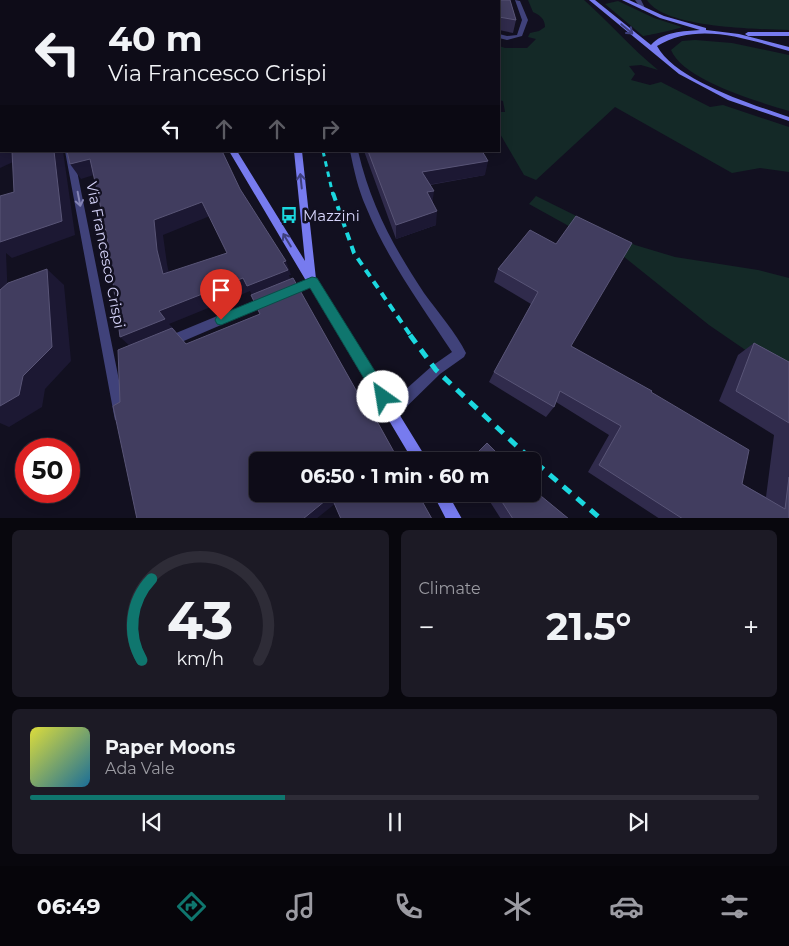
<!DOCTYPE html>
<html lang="en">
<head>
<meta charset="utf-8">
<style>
	:root { --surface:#0e0c18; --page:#1c1a25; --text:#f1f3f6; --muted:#9b9ba2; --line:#2e2c37; --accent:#0f766e }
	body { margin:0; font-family:Montserrat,sans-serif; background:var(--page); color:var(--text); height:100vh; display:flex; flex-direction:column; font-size:19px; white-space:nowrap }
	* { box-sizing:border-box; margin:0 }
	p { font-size:16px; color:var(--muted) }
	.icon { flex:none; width:28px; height:28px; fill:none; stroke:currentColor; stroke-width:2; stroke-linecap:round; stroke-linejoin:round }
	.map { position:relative; height:518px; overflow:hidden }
	.drawer { display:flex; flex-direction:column; gap:12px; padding:12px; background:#08070d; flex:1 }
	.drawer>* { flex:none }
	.top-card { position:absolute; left:0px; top:0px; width:500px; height:152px; box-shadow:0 2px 12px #0003,0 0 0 1px var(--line); background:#0e0c18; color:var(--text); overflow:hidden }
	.speed { position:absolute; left:15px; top:438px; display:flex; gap:10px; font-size:25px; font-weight:700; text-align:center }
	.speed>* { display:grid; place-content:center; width:65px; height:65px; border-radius:50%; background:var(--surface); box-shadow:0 2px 12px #0003,0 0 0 1px var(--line); line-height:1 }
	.speed .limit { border:8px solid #d22; background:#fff; color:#111 }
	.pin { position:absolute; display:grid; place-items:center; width:42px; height:42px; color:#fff; margin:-51px -21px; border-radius:50% 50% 50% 0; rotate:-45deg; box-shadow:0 0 5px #0007 }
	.pin .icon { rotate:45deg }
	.me { position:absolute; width:55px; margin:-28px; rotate:328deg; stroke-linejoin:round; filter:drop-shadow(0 0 4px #0008) }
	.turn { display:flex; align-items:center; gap:18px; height:105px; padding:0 25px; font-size:22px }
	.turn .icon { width:65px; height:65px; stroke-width:2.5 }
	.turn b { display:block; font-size:35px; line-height:42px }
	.lanes { display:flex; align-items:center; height:48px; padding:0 25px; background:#0003; justify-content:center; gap:25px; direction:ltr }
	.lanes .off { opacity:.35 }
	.big { font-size:38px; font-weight:700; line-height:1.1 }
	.drawer .card { flex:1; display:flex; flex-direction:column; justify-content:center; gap:8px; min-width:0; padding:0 18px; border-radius:8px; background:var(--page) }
	.drawer .dial { align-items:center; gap:0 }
	.dial svg { height:130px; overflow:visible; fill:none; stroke:var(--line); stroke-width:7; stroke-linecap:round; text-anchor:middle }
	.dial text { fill:var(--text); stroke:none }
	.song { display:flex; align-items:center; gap:15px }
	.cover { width:60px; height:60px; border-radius:8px; background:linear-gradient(135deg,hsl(60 70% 55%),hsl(200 70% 35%)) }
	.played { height:5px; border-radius:2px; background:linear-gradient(90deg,var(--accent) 35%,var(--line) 35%) }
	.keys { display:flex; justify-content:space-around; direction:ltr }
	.heat { display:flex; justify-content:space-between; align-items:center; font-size:28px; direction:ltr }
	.drawer .tiles { flex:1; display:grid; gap:12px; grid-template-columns:1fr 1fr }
	.card:last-child { grid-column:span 2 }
	.trip { position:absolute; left:249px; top:452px; width:292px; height:50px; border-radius:8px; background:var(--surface); box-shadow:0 2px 12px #0003,0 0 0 1px var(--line); font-weight:700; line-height:50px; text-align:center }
	.menu { display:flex; height:80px; justify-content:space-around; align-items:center; background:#06050a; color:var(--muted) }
	.menu .icon { width:35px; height:35px }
	.menu .current { color:var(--accent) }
	.menu b { font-size:22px; color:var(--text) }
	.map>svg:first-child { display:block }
	.green { fill:#142927 }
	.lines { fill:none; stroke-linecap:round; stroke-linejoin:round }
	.street { fill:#40427a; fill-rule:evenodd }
	.secondary { fill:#777bef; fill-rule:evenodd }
	.rail-far2 { stroke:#1bd8df; stroke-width:3; stroke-dasharray:5.5 5; stroke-linecap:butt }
	.rail-far1 { stroke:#1bd8df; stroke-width:4; stroke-dasharray:8 6; stroke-linecap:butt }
	.rail { stroke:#1bd8df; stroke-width:5; stroke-dasharray:10 8; stroke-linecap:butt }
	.wall { fill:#302b4c }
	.shaded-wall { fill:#1c1833 }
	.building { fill:#413d5f; stroke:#595577; fill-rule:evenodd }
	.oneway { stroke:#3f407d }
	.oneway2 { stroke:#8484b4 }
	.route { fill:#0f766e; stroke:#0a4d48 }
	.labels { text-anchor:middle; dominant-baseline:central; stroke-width:5; stroke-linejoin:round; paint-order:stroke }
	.poi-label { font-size:15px; fill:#d6d4fa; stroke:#121020; text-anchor:start }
	.street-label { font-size:15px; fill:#d6d4fa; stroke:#121020 }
</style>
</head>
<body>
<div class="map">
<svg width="789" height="519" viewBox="0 0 789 519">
	<rect width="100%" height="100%" fill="#121020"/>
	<!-- green -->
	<path class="green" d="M528,0H584C609,22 631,48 658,70L641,65L629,66L635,74L631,80L650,85L661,82L710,107L723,105L789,127V172L760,168L732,173L615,107L536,180L524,175L499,132V112H505L503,101L499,100V46L505,48H527L536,39L528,37L530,33L539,31L545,27C545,19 540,15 533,12Z
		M647,0H789V30C757,29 664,28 647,0Z
		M618,1L654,18L682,27C679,29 645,36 643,36L605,4Z
		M695,40L732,43L789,55V111C759,102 683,80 671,50L682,41Z
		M536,196L635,245L675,257L758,270L789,278V380L709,325L623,256L529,204Z"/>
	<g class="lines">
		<!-- street -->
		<path class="street" d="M515,0L520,1L528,20L522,36L507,40L499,38V34L507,36L517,35L522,20Z
			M635,0H641L646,10H642Z
			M65,151H73L126,415L125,420L120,421L115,420L114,415Z
			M350,151H358C371,206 393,246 424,293C437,311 457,334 466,353L464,357L440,374L397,416L392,417L387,416L386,411L387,406L432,366L452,352C421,305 387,259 366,207C358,189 354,170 350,151Z
			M312,278L316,279L317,282L316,285L286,297L282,296L281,293L282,290Z
			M268,295L272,297L273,300L272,303L172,346L168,347L164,346L162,342L164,338Z"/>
		<!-- secondary -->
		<path class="secondary" d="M589,0H595L651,45C662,32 684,31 700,30L660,18L622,0H629L664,16L706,28V30L739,34L789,47V51C747,39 698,21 657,46C675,80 753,105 789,117V121L728,100L679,74Z
			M789,32V36H748L745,34L748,32Z
			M229,151H237L305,261L294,151H302L316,279L428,461H413Z
			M433,494H448L462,519H446Z"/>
		<!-- rail-far2 -->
		<path class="rail-far2" d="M323,151L333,195"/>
		<!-- rail-far1 -->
		<path class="rail-far1" d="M333,193L354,253L411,336"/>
		<!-- rail -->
		<path class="rail" d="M410,335L436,370L520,449L601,519"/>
	</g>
	<!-- wall -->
	<path class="wall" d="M372,0H510L516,20L513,33L499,30V1H372Z
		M364,151H482L485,175L430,185L436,225L396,239Z
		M530,230L571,346L651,392L742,484L766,497L774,435L719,401L738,355L754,343L789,362V519H660L588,472L609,435L556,402L554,407L546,417L489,382L494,372L531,304L494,282L498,269Z
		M485,494H532L541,496L569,519H501Z"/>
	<!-- shaded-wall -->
	<path class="shaded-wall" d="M0,147H1V151H19L24,157L0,168Z
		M54,151H63L75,235L12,258L6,253L8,301L0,304V242Z
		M90,159L100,173L81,179L70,164Z
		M488,161L485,175L421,186L422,172Z
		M434,191L432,205L427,192Z
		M202,202L210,216L163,235L167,264L172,287L163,274L157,250L154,220Z
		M437,211L436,225L396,239V225Z
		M286,261L291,275H289L292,284L254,299L250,291L169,324L176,331L133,349L120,337L159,311Z
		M47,269L64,285L71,361L45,389L42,407L9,427L0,423V406L23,376Z
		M331,496L336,503L316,519H303Z"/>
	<!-- building -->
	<path class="building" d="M0,0H88L93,1H1V147H0Z
		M166,0H328L330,1H167Z
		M373,0H384L382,1H374Z
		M403,0H510L516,20L499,17V1H408Z
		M12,151H54L62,221L0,242V196L14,192Z
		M67,151H222L240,189L286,261L283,262L288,270L247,286L243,278L159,311L165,319L120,337L107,236L90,159L70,164ZM202,202L227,253L163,274L157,250L154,220Z
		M368,151H482L488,161L422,172L434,191L427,192L437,211L396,225Z
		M576,216L632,243L571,346L652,391L651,392L749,450L742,484L785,509L789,477V519H683L599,465L621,426L560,391L554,407L494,372L538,292L498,269L530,230L556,244Z
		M47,269L52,347L23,376L19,395L0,406V290L8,283Z
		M293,278L370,415L373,414L399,461H258V494H418L432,519H341L331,496L303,519H137L113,406L120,402L118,350L172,328L186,344L260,314L251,295Z
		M754,343L789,362V423L736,391Z
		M487,443L505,461H474L472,458Z
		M532,488L541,496L569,519H513L497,494H532Z"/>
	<!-- one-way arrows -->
	<defs><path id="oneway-shaft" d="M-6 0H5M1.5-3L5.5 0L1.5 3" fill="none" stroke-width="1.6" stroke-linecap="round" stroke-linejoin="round" transform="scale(1.25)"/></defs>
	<g class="oneway">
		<use href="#oneway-shaft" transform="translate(627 29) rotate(40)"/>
		<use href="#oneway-shaft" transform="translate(301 181) rotate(-96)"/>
		<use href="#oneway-shaft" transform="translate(287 240) rotate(-121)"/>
	</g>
	<use class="oneway2" href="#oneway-shaft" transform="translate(79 199) rotate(79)"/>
	<!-- route -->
	<path class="route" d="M312,277L317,278L388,392L390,397L388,402L383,404L378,402L310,288L221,325L217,324L215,320L217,316Z"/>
	<!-- icons -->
	<defs>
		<g id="bus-bare" transform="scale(1.35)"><path d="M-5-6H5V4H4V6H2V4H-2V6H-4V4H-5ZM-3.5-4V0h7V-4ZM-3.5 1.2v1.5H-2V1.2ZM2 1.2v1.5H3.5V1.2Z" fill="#1bd8df" stroke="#121020" stroke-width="2.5" paint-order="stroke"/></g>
	</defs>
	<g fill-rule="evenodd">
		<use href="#bus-bare" x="289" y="215"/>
	</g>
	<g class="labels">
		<!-- poi labels -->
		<g class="poi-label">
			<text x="303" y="215">Mazzini</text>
		</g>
		<!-- street labels -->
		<g class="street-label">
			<text transform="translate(106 255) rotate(79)">Via Francesco Crispi</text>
		</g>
	</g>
</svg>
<div class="speed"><div class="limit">50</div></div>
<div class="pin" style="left:221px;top:320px;background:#d93025"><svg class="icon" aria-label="arrive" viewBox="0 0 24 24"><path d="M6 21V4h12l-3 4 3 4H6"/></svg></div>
<svg class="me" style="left:383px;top:397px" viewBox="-20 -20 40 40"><circle r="19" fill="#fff"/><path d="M0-13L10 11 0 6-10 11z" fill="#0f766e"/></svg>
<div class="trip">06:50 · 1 min · 60 m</div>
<div class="top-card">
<div class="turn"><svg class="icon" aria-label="left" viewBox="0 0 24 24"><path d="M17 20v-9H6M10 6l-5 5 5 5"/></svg><div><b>40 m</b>Via Francesco Crispi</div></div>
<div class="lanes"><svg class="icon" aria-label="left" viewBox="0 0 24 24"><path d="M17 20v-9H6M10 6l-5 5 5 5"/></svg><svg class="icon off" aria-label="ahead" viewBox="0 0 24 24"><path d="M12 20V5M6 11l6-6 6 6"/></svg><svg class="icon off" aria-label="ahead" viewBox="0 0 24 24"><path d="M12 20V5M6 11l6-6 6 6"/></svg><svg class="icon off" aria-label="right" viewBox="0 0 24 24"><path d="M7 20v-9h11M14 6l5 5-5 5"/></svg></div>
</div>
</div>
<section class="drawer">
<div class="tiles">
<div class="card dial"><svg viewBox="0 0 100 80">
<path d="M14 69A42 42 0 1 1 86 69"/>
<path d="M14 69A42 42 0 0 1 20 19" stroke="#0f766e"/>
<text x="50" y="56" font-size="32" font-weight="700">43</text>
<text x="50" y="72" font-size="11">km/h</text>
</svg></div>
<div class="card"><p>Climate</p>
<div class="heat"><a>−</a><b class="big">21.5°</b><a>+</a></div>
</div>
<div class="card">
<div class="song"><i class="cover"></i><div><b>Paper Moons</b><p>Ada Vale</p></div></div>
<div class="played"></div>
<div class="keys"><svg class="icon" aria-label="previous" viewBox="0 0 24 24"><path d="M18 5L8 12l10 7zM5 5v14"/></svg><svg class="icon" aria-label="pause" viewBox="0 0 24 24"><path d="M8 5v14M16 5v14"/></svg><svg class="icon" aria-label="next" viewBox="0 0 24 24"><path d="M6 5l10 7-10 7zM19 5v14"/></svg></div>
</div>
</div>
</section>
<nav class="menu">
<b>06:49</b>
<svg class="icon current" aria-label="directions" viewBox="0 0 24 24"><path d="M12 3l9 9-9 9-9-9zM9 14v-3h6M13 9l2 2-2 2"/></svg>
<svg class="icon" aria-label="music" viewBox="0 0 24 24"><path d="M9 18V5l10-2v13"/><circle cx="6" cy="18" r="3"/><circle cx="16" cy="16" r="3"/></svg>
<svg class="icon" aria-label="phone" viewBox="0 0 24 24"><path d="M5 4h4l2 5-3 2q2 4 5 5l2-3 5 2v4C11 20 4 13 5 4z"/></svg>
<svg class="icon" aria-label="climate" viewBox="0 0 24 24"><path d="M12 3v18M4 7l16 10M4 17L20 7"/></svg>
<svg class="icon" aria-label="car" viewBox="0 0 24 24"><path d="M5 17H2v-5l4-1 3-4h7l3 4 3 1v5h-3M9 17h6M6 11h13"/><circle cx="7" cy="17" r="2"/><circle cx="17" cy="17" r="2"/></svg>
<svg class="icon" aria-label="filters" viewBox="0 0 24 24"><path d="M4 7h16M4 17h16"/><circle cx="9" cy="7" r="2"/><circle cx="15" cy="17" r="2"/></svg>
</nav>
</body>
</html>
